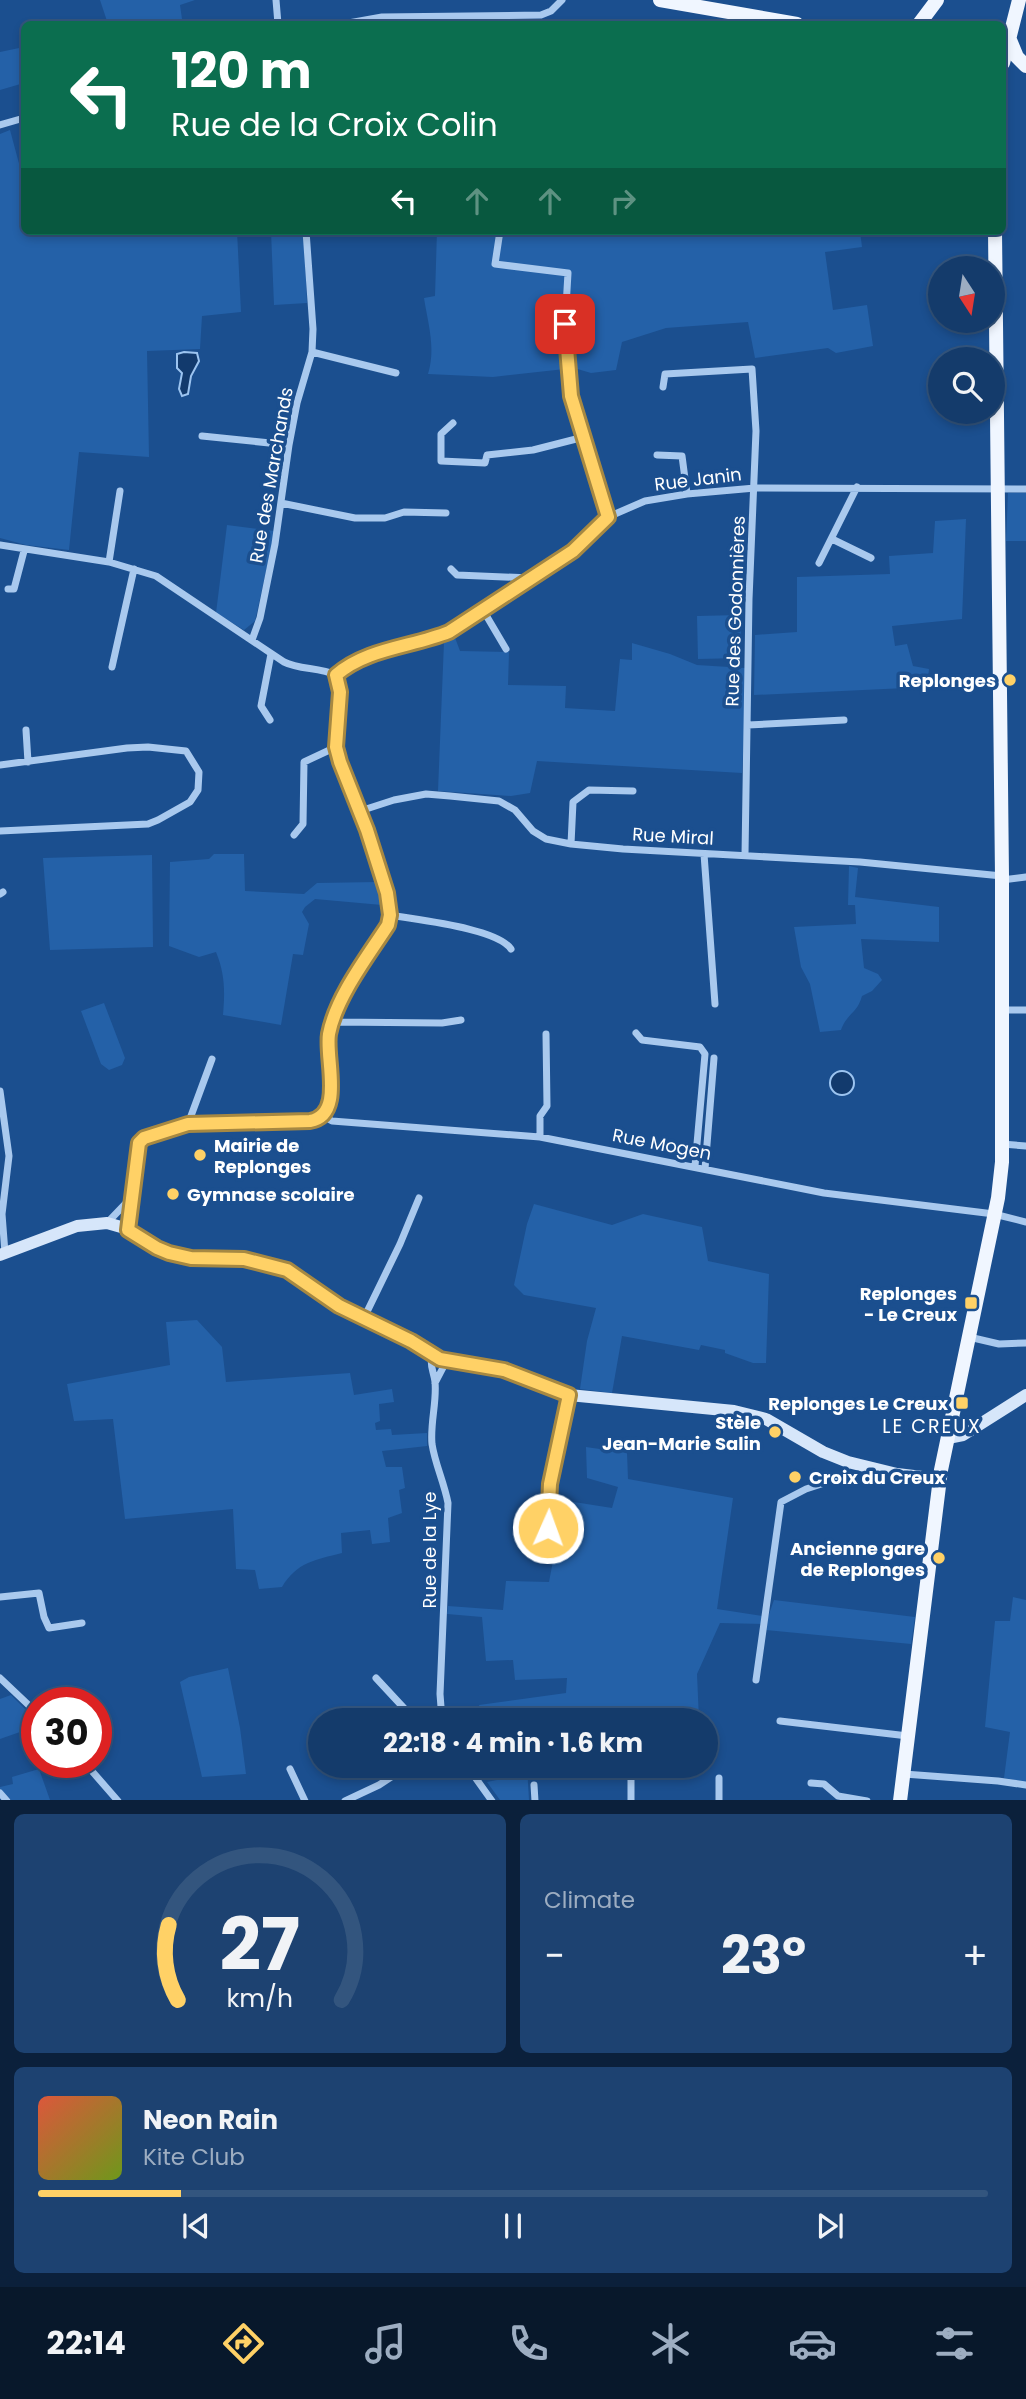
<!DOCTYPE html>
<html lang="en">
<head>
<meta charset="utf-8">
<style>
	:root { --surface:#143b6b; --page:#1d4271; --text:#f1f3f6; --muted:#9dadc1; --line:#33557e; --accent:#ffd166 }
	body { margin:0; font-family:Poppins,sans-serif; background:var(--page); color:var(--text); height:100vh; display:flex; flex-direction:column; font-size:26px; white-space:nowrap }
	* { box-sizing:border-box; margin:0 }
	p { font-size:23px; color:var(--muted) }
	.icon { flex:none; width:38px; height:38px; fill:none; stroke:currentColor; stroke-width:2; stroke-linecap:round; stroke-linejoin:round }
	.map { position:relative; height:1800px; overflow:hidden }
	.drawer { display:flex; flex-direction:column; gap:14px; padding:14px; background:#0b203b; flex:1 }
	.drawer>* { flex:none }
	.top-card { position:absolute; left:21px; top:21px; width:985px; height:214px; border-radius:10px; box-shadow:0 4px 10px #0003,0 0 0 2px var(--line); background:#0b6e4f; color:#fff; overflow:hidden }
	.needle { width:46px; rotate:168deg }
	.fabs { position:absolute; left:928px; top:256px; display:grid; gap:14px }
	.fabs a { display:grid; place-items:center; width:77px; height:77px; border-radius:50%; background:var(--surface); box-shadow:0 4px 10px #0003,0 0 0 2px var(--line); font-size:35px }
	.speed { position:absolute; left:21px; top:1687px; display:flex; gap:14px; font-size:35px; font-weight:700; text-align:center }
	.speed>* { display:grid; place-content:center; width:91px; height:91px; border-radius:50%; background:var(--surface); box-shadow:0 4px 10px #0003,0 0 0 2px var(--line); line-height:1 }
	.speed .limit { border:10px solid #d22; background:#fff; color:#111 }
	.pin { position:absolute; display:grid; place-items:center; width:60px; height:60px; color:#fff; margin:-30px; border-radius:14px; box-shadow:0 4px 10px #0006 }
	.me { position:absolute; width:77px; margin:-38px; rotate:2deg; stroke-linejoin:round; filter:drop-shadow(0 0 5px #0008) }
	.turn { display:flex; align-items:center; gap:24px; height:147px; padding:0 35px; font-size:32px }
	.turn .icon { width:91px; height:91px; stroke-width:2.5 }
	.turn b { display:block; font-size:49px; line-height:60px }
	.lanes { display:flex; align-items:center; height:66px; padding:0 35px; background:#0003; justify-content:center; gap:35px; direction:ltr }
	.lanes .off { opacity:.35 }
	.big { font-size:52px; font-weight:700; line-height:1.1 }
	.drawer .widget { flex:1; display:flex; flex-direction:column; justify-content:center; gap:10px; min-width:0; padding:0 24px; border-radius:10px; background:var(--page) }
	.drawer .dial { align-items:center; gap:0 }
	.dial svg { height:182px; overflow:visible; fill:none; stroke:var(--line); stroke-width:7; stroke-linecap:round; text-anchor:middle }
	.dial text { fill:var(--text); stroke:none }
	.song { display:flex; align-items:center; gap:21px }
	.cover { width:84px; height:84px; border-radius:10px; background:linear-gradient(135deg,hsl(10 70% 55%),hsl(80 70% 35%)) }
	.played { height:7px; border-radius:4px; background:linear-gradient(90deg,var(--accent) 15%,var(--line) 15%) }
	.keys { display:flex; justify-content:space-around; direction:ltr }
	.heat { display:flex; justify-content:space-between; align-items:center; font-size:38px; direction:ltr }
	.drawer .tiles { flex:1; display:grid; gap:14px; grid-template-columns:1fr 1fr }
	.widget:last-child { grid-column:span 2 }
	.trip { position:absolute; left:308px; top:1708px; width:410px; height:70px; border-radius:35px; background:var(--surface); box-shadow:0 4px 10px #0003,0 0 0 2px var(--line); font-weight:700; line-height:70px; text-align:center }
	.menu { display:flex; height:112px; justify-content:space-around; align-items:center; background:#08182b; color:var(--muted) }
	.menu .icon { width:49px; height:49px }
	.menu .active { color:var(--accent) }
	.menu b { font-size:32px; color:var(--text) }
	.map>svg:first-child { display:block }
	.green { fill:#2461a8 }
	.water { fill:#123a6d; stroke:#9cc4f0; stroke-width:2 }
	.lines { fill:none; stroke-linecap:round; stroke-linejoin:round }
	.street { stroke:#a9c9ee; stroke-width:7 }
	.secondary { stroke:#d6e6fa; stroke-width:12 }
	.primary { stroke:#f0f6ff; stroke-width:14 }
	.route-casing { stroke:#a68842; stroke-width:18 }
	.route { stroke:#ffd166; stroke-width:12 }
	.poi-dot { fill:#ffd166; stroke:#1b4f8f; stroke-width:2.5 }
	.labels { text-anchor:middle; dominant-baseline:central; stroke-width:7; stroke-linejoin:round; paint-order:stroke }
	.street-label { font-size:18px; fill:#fff; stroke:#1b4f8f }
	.poi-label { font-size:18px; font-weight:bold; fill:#fff; stroke:#1b4f8f; text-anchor:end }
	.neighbourhood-label { font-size:19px; letter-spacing:2px; fill:#fff; stroke:#1b4f8f }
</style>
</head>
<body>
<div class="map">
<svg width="1026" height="1801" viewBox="0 0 1026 1801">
	<rect width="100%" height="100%" fill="#1b4f8f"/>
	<!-- green -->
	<path class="green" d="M100,0H195L180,5L182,19L149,24H108Z
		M24,47V83L0,90V52Z
		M10,130L21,171H24V231H237L241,312L202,316L200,349L147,351L149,457L79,452L69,550L26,545L0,538V134Z
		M271,231H304L307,303L274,305Z
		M437,231H860L862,247L825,252L833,310L867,305L873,346L836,353L828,348L755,358L748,322L666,328L622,342L616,370L591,373L574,368L493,377L428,374C436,348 428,324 424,298L435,296Z
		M1008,493H1026V541H1006Z
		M966,519L962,619L892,626L895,646L907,644L913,666L929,669L927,687L754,695L755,635L797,632V577L890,574L889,556L933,553L935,521Z
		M227,525L275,531L255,621L244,630L216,613Z
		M740,615L742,658L698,659L697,616Z
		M454,635L460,651L509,652L508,685L566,686L565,708L615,711L620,659L632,660V643L670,654L697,665L745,668L746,703L742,773L537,761L530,793L511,796L438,791L444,642Z
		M214,854H244L245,891L304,894L317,883L377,882L382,905L315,899L305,907L302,912L309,924L303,955L293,954L281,1025L223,1015C225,991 225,974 216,952L199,957L169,946L170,862L209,859Z
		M152,855L153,947L50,950L43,858Z
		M849,866L858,868L855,897L939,907V942L861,939L864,968L878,974L882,980L872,991L862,996C857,1014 847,1013 841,1030L820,1032L810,984L801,967L794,927L856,924L855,905H848Z
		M104,1003L125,1058L122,1065L109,1070L101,1064L81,1011Z
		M534,1204L612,1225L643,1214L702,1227L708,1261L769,1274L766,1363H753L725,1353V1350L701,1345L699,1350L622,1336L612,1393L580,1389L587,1341L596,1308L524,1295L514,1285L527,1224Z
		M197,1320L222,1347L226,1382L350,1373L354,1395L392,1389L394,1402L379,1404L380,1421L375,1423L376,1430L391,1429L392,1435L427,1433V1446L382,1451L386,1467H402L405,1488L399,1490L402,1513L388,1518L390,1542L372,1544L370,1530L341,1533L342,1553C315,1560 297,1562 282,1587L259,1589L255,1570L236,1569L233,1509L125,1519L113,1419L74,1421L67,1384L170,1365L166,1322Z
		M586,1447L627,1453L628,1479L733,1498L717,1609L768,1617L774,1600L915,1617L911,1644L766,1630V1624L720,1623L697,1674L699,1720H499L482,1716L479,1705L566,1693L567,1678L515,1680L513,1660L486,1661L482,1617L447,1614L448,1606L503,1610L506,1581L549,1582L553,1561L563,1559L568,1525L555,1520V1499L612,1508L618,1487L587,1478Z
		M1013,1597L1026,1600V1782L1004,1778L1010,1732L985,1727L995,1621H1010Z
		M228,1668L240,1728L246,1774L202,1777L180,1682L189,1677Z
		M11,1695L37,1721V1726L0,1739V1699Z
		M515,1766H527L529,1800H500L487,1782L516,1776Z
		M39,1769L50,1800H11L0,1790V1787L13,1784L12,1777Z"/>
	<!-- water -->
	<path class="water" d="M184,352L197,353L199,361L191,376L188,394L182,396L179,389L182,373L177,368V354Z
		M830 1083a12 12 0 1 1 24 0a12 12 0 1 1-24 0Z"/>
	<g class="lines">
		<!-- street -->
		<path class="street" d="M276,0L278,24
			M343,24L382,17L541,15L551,11L562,0
			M0,125L24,118
			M500,231L495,264L568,273L565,324L571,396L608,517
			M312,352L396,373
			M663,387L665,374L752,369L756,431L749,599L745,855
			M453,423L441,434V461L485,463L487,455L533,450L584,437
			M202,436L289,445
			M657,455L682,456L687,494
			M281,503L355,518H385L404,512L446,513
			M832,539L871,558
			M0,545L109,562L156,576L284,662C300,670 319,667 336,675C367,648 412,648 449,632L573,551L608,517L645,501L687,494L755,488L1026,489
			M109,562L120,491
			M819,563L857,487
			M451,569L457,575L531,578
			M8,589H14L24,551
			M483,610L506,649
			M252,640L260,618L275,544L289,445L297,403L312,352L313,329L306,231
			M112,667L134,569
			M270,720L261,706L271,654
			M748,725L844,720
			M26,730L28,762
			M0,765L127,748L148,747L186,751L199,772L198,790L190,802L158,820L148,824L0,831
			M360,811L394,800L426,794L450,796L499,801L515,810L533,831L546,839L571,844L623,849L860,862L1002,876
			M294,835L303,824L304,762L336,747
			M571,844L573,802L589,790L633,791
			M704,854L715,1004
			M1002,880L1026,877
			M0,894L3,892
			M390,915C417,920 497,928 511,949
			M1002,1010H1026
			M334,1022L442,1023L461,1020
			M636,1033L642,1040L700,1047L705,1054L695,1166
			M0,1091L9,1156L2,1214L5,1253
			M323,1116L332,1121L540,1137L824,1193L994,1214L1026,1222
			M188,1124L212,1059
			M540,1137V1116L547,1106L546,1034
			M1002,1144L1026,1146
			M705,1169L714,1058
			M107,1223L130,1199
			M128,1229L139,1143C170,1114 267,1121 310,1120C345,1115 325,1059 330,1034C336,997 368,956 388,925L390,915L387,893L367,830L340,762L336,747L340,692L336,675
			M363,1320L400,1244L419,1198
			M969,1337L999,1344L1026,1343
			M432,1355C429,1365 434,1372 435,1382C437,1402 430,1423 432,1444C435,1464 444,1482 448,1503L440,1694L442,1720
			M435,1383L447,1360
			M530,1540L548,1528L550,1484L569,1395
			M0,1597L39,1593L44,1617L49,1628L82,1623
			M0,1678L37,1713
			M376,1678L415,1720
			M756,1680L781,1502L806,1489L843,1477L848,1462
			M780,1721L908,1736
			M84,1762L118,1801
			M467,1766L492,1801
			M290,1769L305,1801
			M616,1773L631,1776V1801
			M904,1774L998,1781L1026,1785
			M811,1783L824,1784L838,1796L867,1801
			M534,1785L535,1801
			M0,1793L7,1801
			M345,1801L379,1785L408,1766
			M719,1801V1778"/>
		<!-- secondary -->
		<path class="secondary" d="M0,1255L77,1226L107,1223L128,1229L157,1249L169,1253L191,1258L244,1259L287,1270L339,1306L411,1341L440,1359L504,1370L569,1395L734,1411L766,1419L823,1452L848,1462L897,1474L939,1479
			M948,1438L963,1435L1026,1395"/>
		<!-- primary -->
		<path class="primary" d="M660,0L797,24
			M919,24L937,0
			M1010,40L1017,57L1026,66
			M1003,63L1019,0
			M900,1801L941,1470L998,1198L1002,1162V876L995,231"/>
	</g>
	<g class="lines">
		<!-- route casing -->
		<g class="route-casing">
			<path id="route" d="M548,1528L550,1484L569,1395L504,1370L440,1359L411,1341L339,1306L287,1270L244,1259L191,1258L169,1253L157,1248L128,1230L139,1143L144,1138L188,1124L310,1121C345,1115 325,1059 329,1034C336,997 368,956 388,925L390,915L387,893L367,830L340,762L336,747L340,692L336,675C367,648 412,647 449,632L573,551L608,517L571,396L565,324"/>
		</g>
		<!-- route -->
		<use href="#route" class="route"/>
	</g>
	<!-- markers -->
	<g class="poi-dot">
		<circle cx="1010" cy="680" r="7"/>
		<circle cx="200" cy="1155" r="7"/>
		<circle cx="173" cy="1194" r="7"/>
		<rect x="964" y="1296" width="14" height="14" rx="3.5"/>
		<rect x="955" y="1396" width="14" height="14" rx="3.5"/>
		<circle cx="775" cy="1432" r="7"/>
		<circle cx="795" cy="1477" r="7"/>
		<circle cx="939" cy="1558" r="7"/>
	</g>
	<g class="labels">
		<!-- street labels -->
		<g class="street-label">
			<text transform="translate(271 475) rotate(-80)">Rue des Marchands</text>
			<text transform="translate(698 479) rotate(-7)">Rue Janin</text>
			<text transform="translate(735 611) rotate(-88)">Rue des Godonnières</text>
			<text transform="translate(673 836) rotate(3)">Rue Miral</text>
			<text transform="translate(662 1144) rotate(11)">Rue Mogen</text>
			<text transform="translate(429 1550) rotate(-90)">Rue de la Lye</text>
		</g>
		<!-- poi labels -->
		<g class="poi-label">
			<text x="996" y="680">Replonges</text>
			<text x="214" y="1145" text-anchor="start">Mairie de<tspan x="214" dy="21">Replonges</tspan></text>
			<text x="187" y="1194" text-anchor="start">Gymnase scolaire</text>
			<text x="957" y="1293">Replonges<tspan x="957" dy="21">- Le Creux</tspan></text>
			<text x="948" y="1403">Replonges Le Creux</text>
			<text x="761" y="1422">Stèle<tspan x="761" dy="21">Jean-Marie Salin</tspan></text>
			<text x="809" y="1477" text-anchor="start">Croix du Creux</text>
			<text x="925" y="1548">Ancienne gare<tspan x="925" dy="21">de Replonges</tspan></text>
		</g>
		<!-- neighbourhood labels -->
		<g class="neighbourhood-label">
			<text x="932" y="1426">LE CREUX</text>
		</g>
	</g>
</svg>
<div class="fabs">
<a><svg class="needle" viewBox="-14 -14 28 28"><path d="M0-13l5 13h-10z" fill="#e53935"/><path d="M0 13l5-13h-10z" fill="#9dadc1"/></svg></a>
<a><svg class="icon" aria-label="search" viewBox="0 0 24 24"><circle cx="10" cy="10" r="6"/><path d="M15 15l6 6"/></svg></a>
</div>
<div class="speed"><div class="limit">30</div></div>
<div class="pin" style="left:565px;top:324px;background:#d93025"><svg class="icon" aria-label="arrive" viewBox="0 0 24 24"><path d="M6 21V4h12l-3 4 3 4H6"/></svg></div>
<svg class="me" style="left:548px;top:1528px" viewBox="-20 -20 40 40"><circle r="17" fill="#ffd166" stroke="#fff" stroke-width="3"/><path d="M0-11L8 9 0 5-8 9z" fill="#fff"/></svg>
<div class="trip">22:18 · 4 min · 1.6 km</div>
<div class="top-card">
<div class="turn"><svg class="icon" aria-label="left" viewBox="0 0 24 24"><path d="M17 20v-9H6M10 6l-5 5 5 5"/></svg><div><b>120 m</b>Rue de la Croix Colin</div></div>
<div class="lanes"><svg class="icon" aria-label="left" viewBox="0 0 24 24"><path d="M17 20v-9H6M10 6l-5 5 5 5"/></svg><svg class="icon off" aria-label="ahead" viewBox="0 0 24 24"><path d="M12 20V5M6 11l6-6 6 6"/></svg><svg class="icon off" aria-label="ahead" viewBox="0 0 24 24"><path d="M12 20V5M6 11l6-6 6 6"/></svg><svg class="icon off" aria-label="right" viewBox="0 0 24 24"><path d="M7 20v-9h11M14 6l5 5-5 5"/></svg></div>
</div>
</div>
<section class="drawer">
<div class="tiles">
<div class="widget dial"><svg viewBox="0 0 100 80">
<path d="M14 69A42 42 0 1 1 86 69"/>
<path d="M14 69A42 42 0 0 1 10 36" stroke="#ffd166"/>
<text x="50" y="56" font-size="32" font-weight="700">27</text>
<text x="50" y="72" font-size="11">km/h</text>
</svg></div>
<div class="widget"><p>Climate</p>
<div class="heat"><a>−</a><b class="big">23°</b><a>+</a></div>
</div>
<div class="widget">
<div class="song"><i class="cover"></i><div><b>Neon Rain</b><p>Kite Club</p></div></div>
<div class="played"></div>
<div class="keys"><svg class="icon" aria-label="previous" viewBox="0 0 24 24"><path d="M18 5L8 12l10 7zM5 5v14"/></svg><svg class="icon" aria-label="pause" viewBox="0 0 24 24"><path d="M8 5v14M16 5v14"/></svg><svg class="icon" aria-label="next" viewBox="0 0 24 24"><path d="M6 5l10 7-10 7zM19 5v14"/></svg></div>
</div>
</div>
</section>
<nav class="menu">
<b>22:14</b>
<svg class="icon active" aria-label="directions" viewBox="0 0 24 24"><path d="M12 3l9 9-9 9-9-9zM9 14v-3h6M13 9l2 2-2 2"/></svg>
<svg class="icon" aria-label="music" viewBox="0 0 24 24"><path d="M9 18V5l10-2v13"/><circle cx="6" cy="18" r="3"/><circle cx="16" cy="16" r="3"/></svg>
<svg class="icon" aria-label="phone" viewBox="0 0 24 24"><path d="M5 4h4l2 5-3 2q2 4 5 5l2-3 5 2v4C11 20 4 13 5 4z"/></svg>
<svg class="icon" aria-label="climate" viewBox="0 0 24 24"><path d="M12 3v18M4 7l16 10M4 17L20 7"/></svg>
<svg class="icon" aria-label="car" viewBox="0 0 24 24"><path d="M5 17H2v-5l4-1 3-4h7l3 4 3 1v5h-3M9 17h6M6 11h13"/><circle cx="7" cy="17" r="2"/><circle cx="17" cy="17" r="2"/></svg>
<svg class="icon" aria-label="filters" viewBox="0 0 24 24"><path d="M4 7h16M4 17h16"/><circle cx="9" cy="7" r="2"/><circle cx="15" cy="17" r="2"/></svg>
</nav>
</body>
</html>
